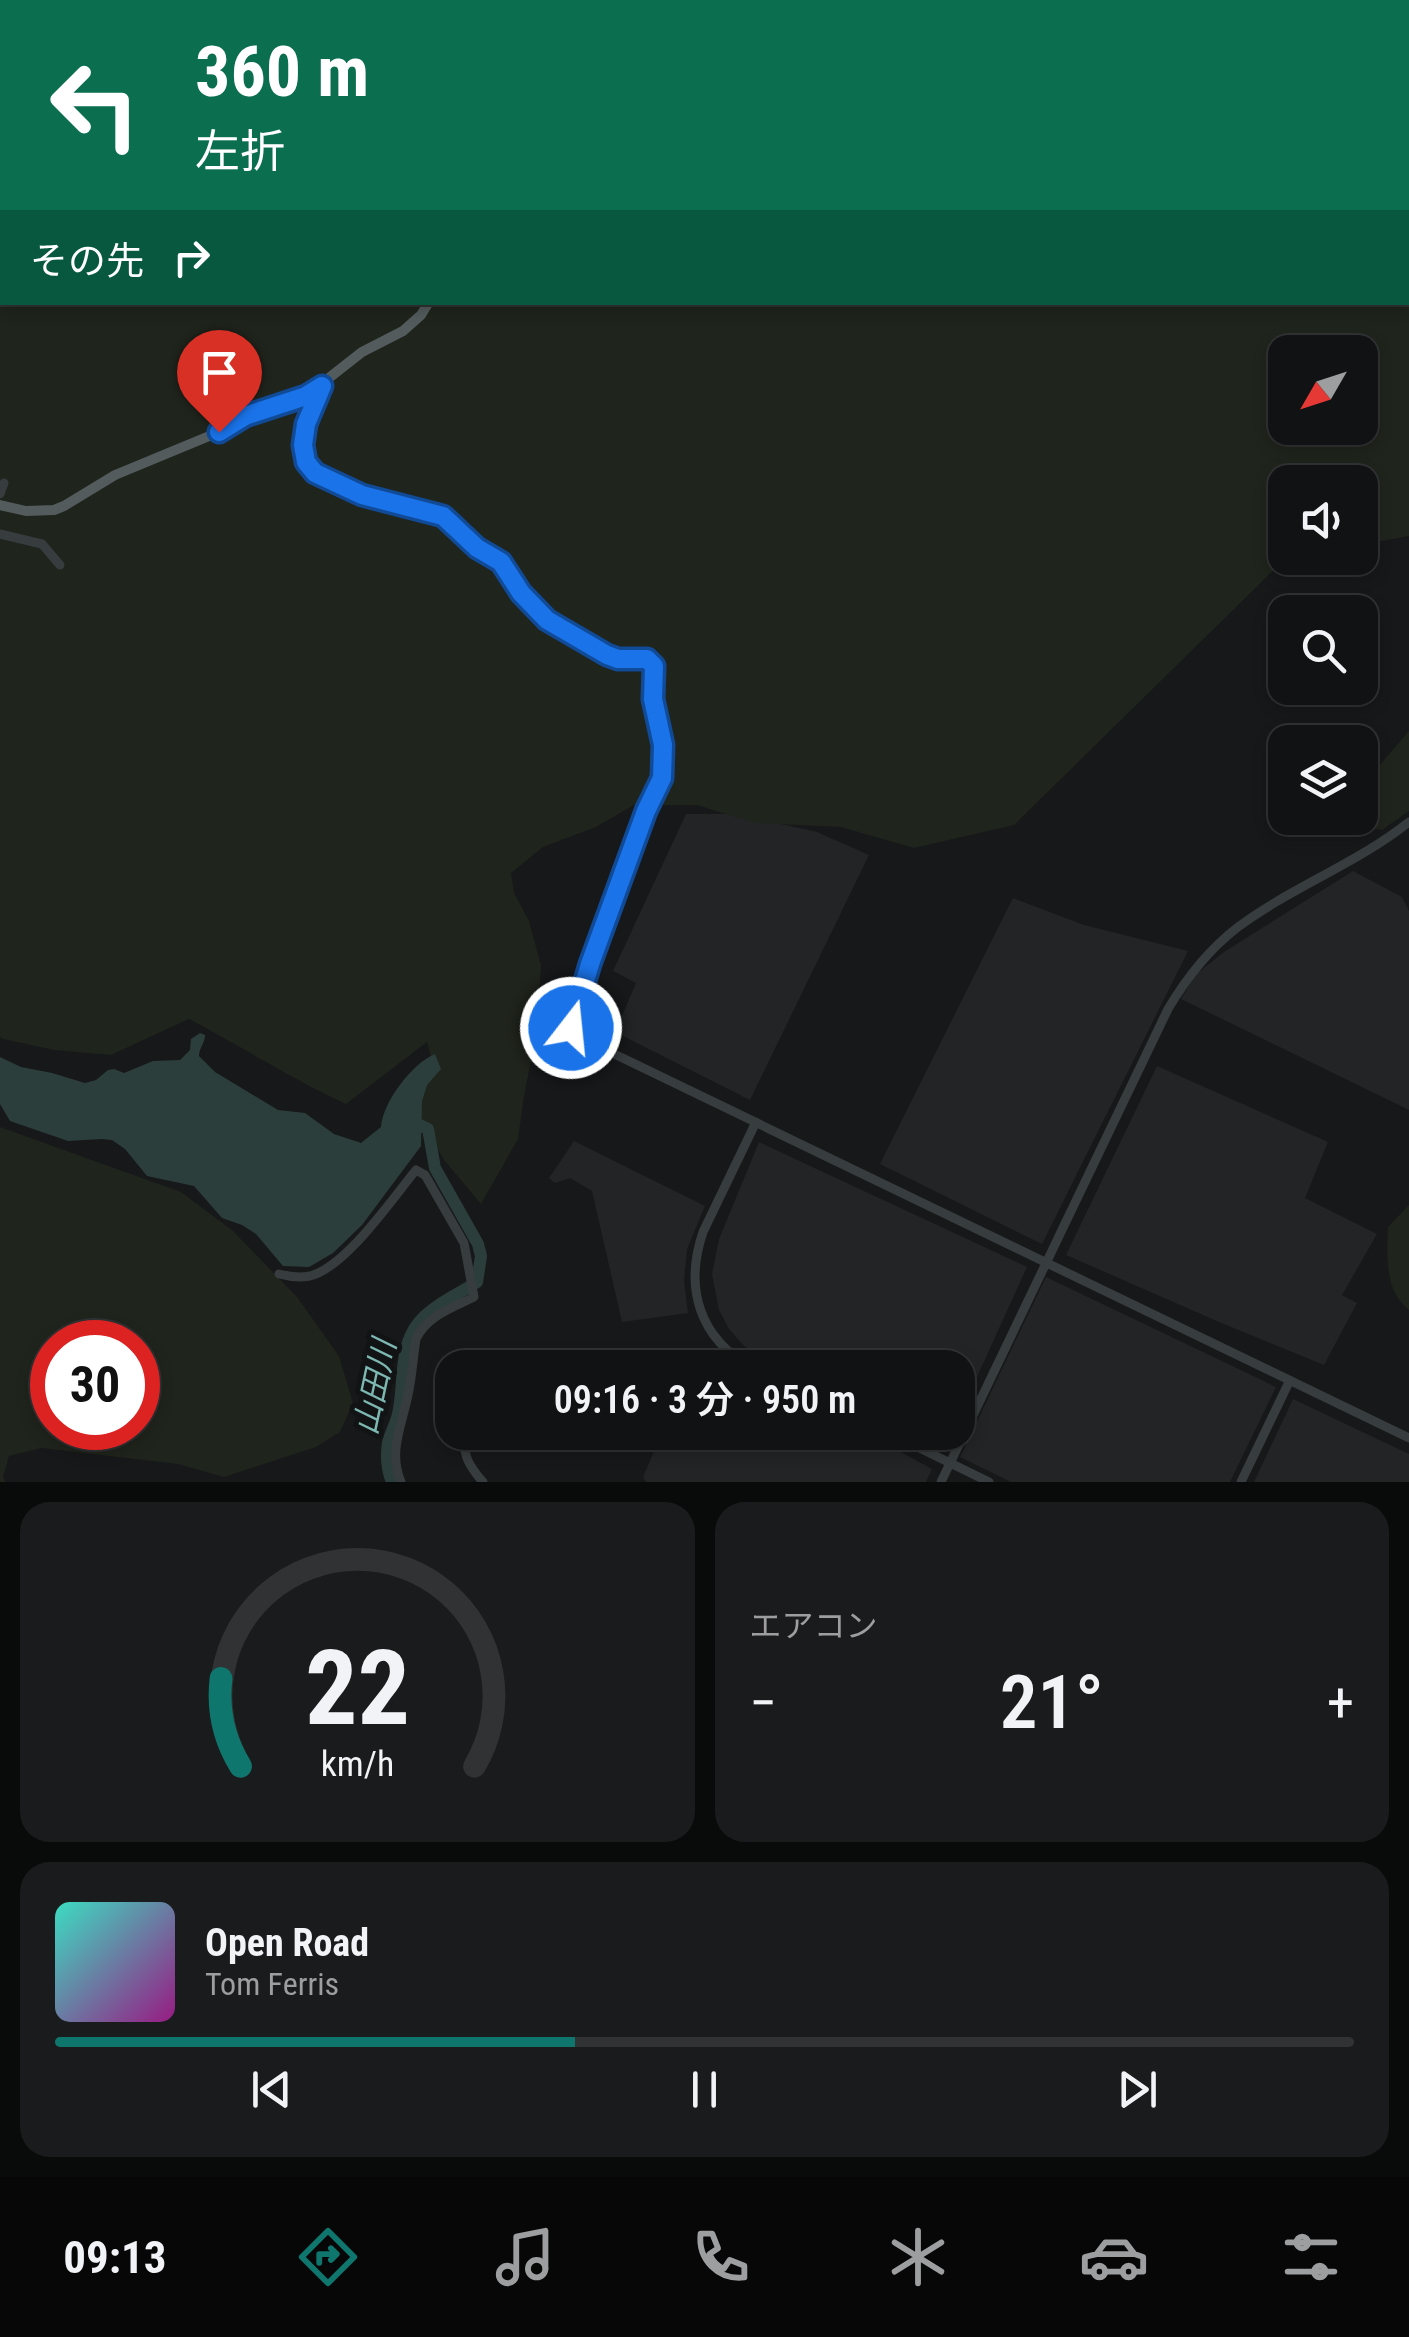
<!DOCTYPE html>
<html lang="ja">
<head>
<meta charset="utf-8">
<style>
	:root { --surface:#111213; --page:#1a1b1c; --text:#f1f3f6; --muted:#9c9ea0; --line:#303233; --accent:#0f766e }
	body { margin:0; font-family:"Roboto Condensed","Noto Sans JP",sans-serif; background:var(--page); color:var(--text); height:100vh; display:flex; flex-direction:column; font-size:38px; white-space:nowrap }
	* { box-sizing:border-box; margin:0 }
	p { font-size:32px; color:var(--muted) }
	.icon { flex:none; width:55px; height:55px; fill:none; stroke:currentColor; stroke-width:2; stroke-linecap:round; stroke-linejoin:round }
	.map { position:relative; height:1482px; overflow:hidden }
	.drawer { display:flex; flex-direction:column; gap:20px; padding:20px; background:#090a0a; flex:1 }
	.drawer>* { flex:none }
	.guide { position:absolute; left:0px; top:0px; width:1410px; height:305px; box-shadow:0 5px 15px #0003,0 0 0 2px var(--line); background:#0b6e4f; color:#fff; overflow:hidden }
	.needle { width:65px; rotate:231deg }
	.fabs { position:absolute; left:1268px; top:335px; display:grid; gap:20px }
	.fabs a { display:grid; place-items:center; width:110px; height:110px; border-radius:20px; background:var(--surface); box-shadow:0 5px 15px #0003,0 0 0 2px var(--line); font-size:50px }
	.speed { position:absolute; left:30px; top:1320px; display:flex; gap:20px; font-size:50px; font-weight:700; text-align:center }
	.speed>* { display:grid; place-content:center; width:130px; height:130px; border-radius:50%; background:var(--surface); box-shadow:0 5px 15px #0003,0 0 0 2px var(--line); line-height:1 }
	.speed .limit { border:15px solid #d22; background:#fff; color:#111 }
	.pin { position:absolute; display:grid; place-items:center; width:85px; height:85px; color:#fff; margin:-102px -42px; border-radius:50% 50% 50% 0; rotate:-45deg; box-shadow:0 0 10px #0007 }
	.pin .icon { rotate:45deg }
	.me { position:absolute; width:110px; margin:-55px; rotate:16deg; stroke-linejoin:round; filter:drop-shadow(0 0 8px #0008) }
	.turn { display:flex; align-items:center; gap:35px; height:210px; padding:0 30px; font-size:45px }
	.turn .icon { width:130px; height:130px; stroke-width:2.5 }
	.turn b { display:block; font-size:70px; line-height:85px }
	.then { display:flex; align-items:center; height:95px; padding:0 30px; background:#0003; gap:20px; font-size:38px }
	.big { font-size:75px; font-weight:600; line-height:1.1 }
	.drawer .card { flex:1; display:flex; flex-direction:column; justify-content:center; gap:15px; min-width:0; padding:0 35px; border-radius:30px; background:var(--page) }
	.drawer .dial { align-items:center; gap:0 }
	.dial svg { height:260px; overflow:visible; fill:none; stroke:var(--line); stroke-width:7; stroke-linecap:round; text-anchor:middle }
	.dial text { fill:var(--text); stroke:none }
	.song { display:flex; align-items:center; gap:30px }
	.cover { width:120px; height:120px; border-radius:15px; background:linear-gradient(135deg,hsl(170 70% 55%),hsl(310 70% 35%)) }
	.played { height:10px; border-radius:5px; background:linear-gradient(90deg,var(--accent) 40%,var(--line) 40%) }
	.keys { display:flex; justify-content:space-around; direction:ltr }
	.heat { display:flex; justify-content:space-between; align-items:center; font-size:55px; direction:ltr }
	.drawer .tiles { flex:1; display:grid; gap:20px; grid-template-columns:1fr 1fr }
	.card:last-child { grid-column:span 2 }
	.trip { position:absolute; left:435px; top:1350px; width:540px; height:100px; border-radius:30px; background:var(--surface); box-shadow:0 5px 15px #0003,0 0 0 2px var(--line); font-weight:600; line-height:100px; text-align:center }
	.tab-bar { display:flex; height:160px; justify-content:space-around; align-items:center; background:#070708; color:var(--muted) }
	.tab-bar .icon { width:70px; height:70px }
	.tab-bar .selected { color:var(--accent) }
	.tab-bar b { font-size:45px; color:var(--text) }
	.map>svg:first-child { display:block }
	.built { fill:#222426 }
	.green { fill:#1f241c; fill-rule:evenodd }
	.water { fill:#2c3e3c }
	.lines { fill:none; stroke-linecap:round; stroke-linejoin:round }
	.river { stroke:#2c3e3c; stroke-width:12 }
	.minor { stroke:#373c3e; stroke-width:9 }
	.major { stroke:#535b5d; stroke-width:10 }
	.highway { stroke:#636d6f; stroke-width:12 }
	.route-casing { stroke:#114b97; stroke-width:25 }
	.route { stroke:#1a73e8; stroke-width:18 }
	.labels { text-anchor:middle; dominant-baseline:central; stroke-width:10; stroke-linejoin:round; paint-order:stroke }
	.water-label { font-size:32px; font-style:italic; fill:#7db7b2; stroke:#121314 }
</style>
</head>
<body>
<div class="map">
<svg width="1409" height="1482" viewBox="0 0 1409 1482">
	<rect width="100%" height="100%" fill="#171819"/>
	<!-- built -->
	<path class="built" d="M686,814H736L817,832L869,855L750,1100L615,1032L636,983L613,971Z
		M1353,871L1402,897L1409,911V1110L1181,999L1195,975L1224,952Z
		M1013,898L1084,925L1188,951L1042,1244L880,1164Z
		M1157,1066L1328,1142L1305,1198L1377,1234L1342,1295L1357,1303L1324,1365L1219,1322L1066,1255Z
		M574,1141L705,1206L687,1249L684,1281L688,1313L622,1322L592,1191L570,1178L555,1183L549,1178Z
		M759,1142L1027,1267L958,1419V1368L780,1367L744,1346L729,1329L719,1310L712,1274L719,1239Z
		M1046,1277L1276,1387L1230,1482H1011L960,1457Z
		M1293,1399L1409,1454V1482H1254Z
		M691,1432L866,1433L932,1469L926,1482H646L643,1477L655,1449Z"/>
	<!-- green -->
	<path class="green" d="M0,0H762L761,2H2V302H1408V2H829V0H1409V536L1360,545V482H1285L1286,558L1014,825L914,848L841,827L755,823L697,805H634L596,827L543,847L511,873L514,893L529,921L541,965L537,1030L524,1096L518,1139L481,1204L444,1160L420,1117L414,1094L431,1057L427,1042L346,1104C292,1079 242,1047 189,1019L111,1055L54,1050L3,1039L0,1037ZM1285,352H1360V428H1285Z
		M1409,731V811L1382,830L1328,825L1335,818H1360V788Z
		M0,1127L181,1192L232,1230L297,1297L339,1356L353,1403L340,1432L316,1447L224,1477L178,1464L41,1448L9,1456L3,1477L5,1482H0ZM52,1342H138V1428H52Z
		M1409,1205V1310C1384,1291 1387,1255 1388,1227Z"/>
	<!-- water -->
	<path class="water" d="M200,1033L205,1035C205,1043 199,1048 199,1056L215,1072L278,1110L305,1113L334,1134L361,1143L381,1127C383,1101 413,1063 435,1054L441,1069L427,1085L422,1101L421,1146L362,1225L333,1253L309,1267L283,1266L256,1234L242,1225L222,1218L194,1186L147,1176L125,1149L112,1140L102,1139L68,1141L10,1121L0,1104V1057L21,1067L52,1073L85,1083L96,1080L108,1070L114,1069L124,1073L153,1061L180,1060L190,1050L191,1039Z"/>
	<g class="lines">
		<!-- river -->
		<path class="river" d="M392,1482C387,1470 386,1456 388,1443C390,1433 396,1424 398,1414C405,1384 398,1347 419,1322C433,1305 459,1294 477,1282L481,1256L478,1244L435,1168L428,1129L409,1120"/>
		<!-- minor -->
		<path class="minor" d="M1167,0L1172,2
			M1408,70L1409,71
			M322,386L307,425L303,445L306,462L315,473L363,495L443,516L477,548L501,562L521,593L547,620L607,655L618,659H647L654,666L653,699L663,745L664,758L662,778L646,811L590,964L571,1027L577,1036L1409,1438
			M0,494L4,483
			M0,534L42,544L60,565
			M279,1274C290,1277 299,1278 310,1276C346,1267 392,1199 416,1170L425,1175L464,1243L474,1297C452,1308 427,1316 416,1339C413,1358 412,1377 408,1395C402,1425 388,1452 401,1482
			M752,1368C699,1338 684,1288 703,1232L756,1122
			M465,1432C462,1455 469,1466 483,1482
			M887,1432L989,1482
			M941,1482L1168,1009C1187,977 1208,950 1238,927C1292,887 1356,864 1409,822
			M1241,1482L1290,1380"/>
		<!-- major -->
		<path class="major" d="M379,2L380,0
			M0,505L26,511L54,510L64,506L115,475L219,432L245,417L306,396L362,352L403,331L421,315L429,302"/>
		<!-- highway -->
		<path class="highway" d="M1240,0L1246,2
			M1273,0L1280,2
			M1408,40H1409
			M1408,54H1409"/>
	</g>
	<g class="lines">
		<!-- route casing -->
		<g class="route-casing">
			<path id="route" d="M219,432L245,416L306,396L322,386L306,424L303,445L306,462L315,473L362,495L443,516L477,548L501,562L521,593L547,620L607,655L618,659H647L654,666L653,699L663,745L662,778L646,811L590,964L571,1028"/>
		</g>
		<!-- route -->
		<use href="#route" class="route"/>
	</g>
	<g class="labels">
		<!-- water labels -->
		<g class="water-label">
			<text transform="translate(375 1387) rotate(-78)">山田川</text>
		</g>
	</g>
</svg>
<div class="fabs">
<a><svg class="needle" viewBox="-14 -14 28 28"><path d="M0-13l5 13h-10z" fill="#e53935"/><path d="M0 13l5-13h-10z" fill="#9c9ea0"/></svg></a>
<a><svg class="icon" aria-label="sound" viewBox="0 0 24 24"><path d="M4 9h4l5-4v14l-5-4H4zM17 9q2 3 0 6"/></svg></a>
<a><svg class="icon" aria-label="search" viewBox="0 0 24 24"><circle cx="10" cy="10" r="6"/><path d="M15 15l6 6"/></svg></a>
<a><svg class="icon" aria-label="layers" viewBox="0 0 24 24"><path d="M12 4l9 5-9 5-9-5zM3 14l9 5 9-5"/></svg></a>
</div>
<div class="speed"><div class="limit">30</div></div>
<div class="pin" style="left:219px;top:432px;background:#d93025"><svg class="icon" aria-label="arrive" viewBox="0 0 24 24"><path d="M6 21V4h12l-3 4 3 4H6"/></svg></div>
<svg class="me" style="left:571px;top:1028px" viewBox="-20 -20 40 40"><circle r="17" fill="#1a73e8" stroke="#fff" stroke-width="3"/><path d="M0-11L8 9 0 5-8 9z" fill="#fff"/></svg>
<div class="trip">09:16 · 3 分 · 950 m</div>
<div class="guide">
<div class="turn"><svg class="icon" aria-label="left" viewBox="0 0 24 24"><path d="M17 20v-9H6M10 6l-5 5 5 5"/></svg><div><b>360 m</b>左折</div></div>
<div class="then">その先<svg class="icon" aria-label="right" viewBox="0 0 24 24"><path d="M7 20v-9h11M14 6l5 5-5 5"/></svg></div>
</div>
</div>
<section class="drawer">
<div class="tiles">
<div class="card dial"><svg viewBox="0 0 100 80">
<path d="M14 69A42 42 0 1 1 86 69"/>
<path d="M14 69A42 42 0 0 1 8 42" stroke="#0f766e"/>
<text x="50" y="56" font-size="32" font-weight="700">22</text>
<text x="50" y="72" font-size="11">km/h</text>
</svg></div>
<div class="card"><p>エアコン</p>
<div class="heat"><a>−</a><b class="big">21°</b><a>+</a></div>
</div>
<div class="card">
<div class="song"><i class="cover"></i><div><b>Open Road</b><p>Tom Ferris</p></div></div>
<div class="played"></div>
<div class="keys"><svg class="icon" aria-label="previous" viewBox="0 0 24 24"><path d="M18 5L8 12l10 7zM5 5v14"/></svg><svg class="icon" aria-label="pause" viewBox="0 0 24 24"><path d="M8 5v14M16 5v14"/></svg><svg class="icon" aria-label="next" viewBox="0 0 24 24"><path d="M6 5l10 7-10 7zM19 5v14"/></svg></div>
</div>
</div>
</section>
<nav class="tab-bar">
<b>09:13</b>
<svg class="icon selected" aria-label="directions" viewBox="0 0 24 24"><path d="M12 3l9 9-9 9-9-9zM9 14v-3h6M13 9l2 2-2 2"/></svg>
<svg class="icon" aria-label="music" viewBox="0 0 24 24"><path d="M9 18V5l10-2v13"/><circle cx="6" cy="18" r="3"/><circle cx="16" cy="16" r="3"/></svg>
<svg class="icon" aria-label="phone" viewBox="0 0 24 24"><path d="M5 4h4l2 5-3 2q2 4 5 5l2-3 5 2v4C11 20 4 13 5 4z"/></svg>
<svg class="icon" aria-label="climate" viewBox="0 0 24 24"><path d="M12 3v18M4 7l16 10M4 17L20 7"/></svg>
<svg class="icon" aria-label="car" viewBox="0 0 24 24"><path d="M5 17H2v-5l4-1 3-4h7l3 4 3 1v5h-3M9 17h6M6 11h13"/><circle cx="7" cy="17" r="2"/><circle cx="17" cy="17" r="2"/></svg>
<svg class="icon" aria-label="filters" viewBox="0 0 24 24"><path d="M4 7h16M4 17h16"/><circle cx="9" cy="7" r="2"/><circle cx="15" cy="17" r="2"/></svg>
</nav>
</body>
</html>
